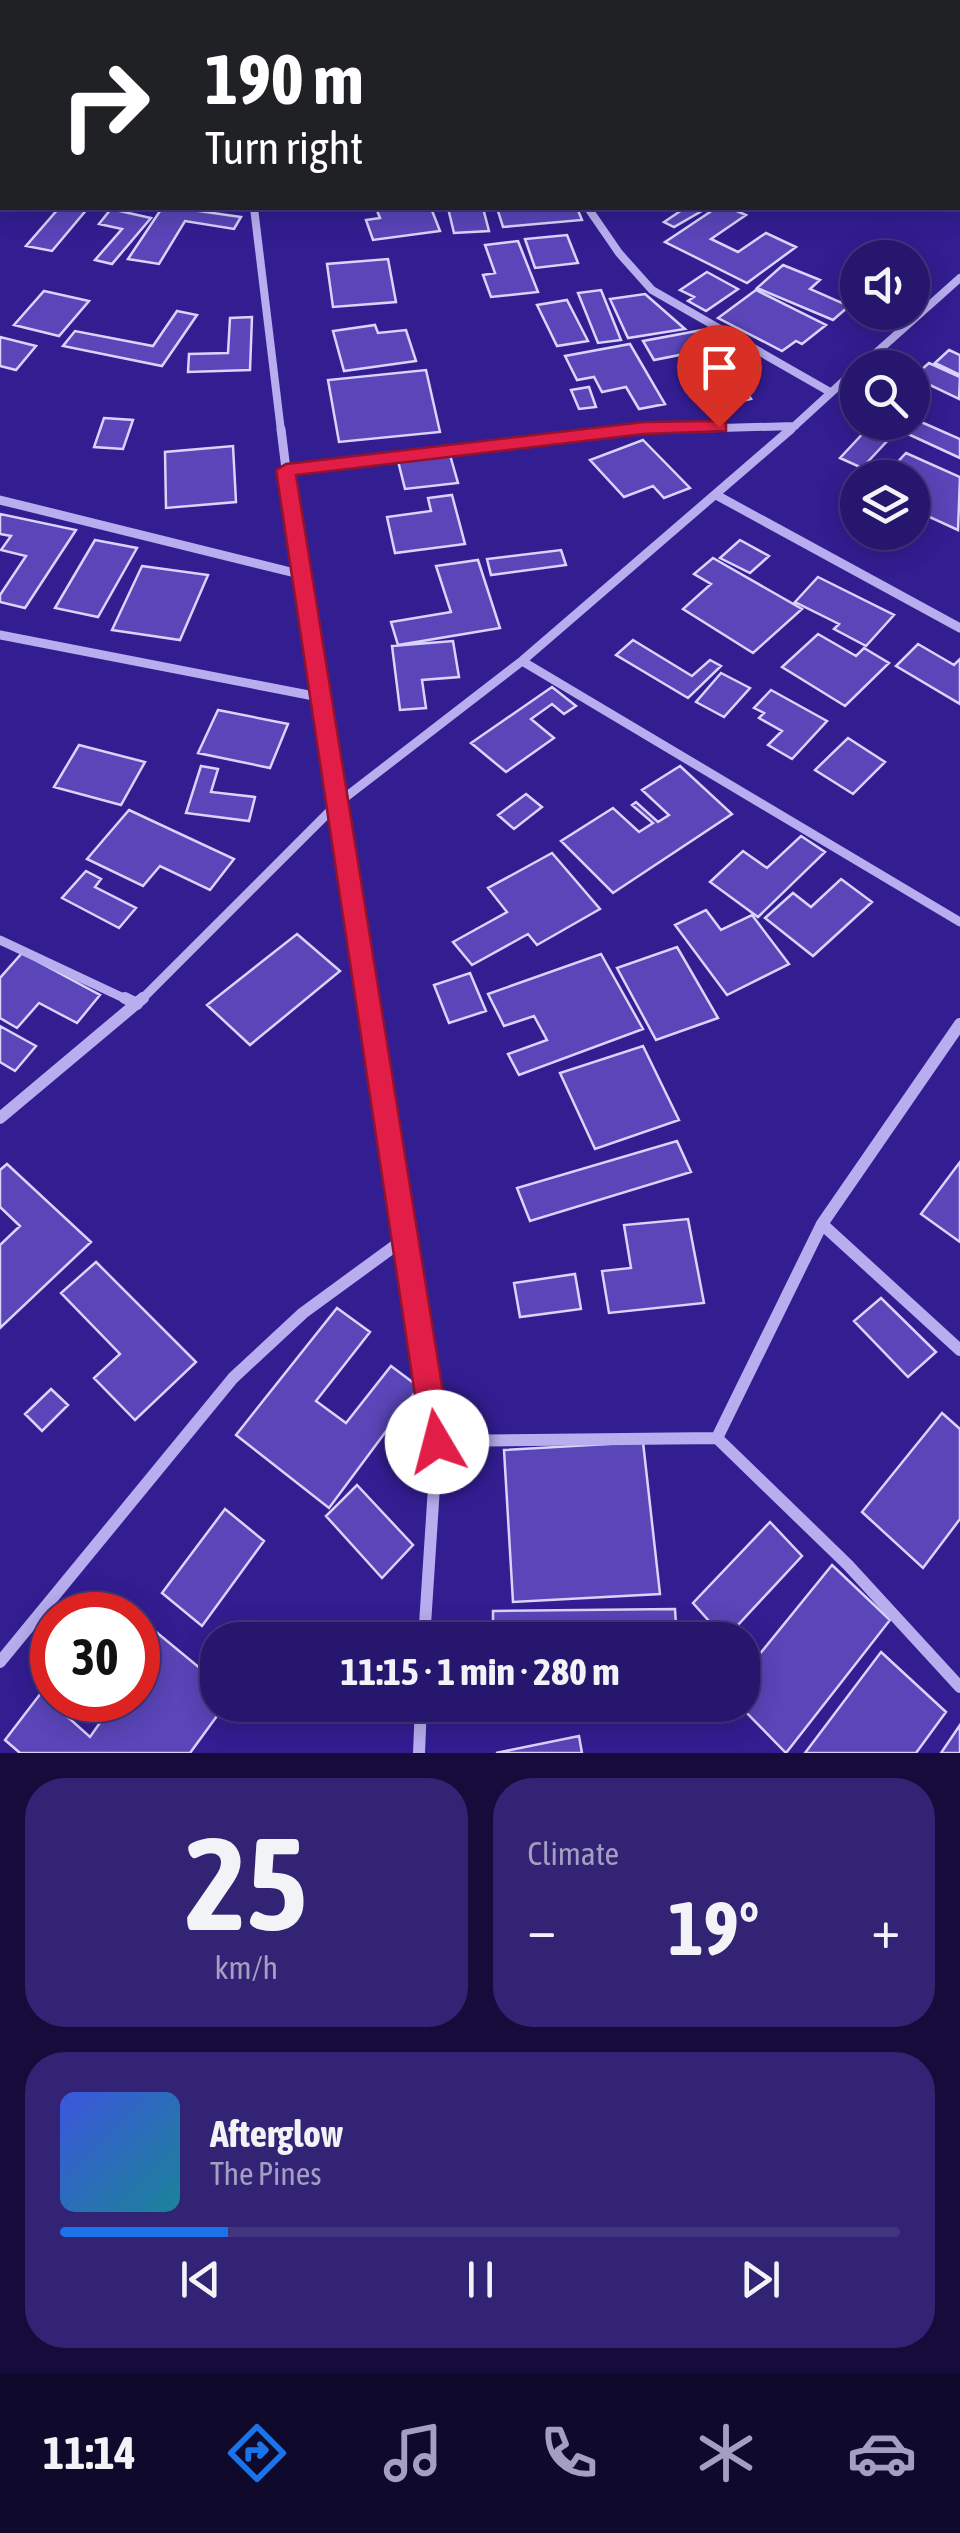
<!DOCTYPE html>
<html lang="en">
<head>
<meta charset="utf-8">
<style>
	:root { --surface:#26166d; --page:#322375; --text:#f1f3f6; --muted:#a49fc2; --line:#423580; --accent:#1a73e8 }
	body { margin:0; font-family:"Asap Condensed",sans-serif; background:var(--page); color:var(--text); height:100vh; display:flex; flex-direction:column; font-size:38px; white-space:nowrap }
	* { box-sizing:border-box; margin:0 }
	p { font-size:32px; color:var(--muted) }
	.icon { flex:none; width:55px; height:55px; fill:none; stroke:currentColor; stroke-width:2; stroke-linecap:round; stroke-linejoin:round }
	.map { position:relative; height:1753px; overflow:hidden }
	.details { display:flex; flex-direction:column; gap:25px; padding:25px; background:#150c3c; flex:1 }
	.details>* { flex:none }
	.top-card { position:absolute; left:0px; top:0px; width:960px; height:210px; box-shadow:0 5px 25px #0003,0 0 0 2px var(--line); background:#202124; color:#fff; overflow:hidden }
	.fabs { position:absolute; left:840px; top:240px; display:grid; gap:20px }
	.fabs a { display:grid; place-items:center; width:90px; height:90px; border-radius:50%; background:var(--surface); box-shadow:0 5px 25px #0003,0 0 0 2px var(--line); font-size:50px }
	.speed { position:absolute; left:30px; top:1592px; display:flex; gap:20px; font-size:50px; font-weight:700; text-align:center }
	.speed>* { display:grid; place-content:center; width:130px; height:130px; border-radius:50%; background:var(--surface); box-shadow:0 5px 25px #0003,0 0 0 2px var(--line); line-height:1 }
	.speed .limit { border:15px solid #d22; background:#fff; color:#111 }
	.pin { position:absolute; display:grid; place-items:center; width:85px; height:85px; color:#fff; margin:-102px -42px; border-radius:50% 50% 50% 0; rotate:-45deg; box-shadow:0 0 10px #0007 }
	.pin .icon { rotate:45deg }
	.me { position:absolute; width:110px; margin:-55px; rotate:352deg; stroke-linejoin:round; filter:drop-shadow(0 0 8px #0008) }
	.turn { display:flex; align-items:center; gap:35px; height:210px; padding:0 40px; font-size:45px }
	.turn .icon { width:130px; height:130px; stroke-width:2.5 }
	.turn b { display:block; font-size:70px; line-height:85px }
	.big { font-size:75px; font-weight:700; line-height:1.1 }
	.details .tile { flex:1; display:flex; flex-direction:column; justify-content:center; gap:15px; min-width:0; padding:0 35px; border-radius:40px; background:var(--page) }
	.details .dial { align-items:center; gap:0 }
	.dial b { font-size:130px; line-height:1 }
	.song { display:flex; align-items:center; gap:30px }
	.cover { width:120px; height:120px; border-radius:15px; background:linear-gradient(135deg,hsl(230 70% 55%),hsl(190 70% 35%)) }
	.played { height:10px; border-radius:5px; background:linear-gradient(90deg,var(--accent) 20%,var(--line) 20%) }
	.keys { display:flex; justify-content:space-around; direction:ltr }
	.heat { display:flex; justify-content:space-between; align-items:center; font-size:55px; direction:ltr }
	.details .tiles { flex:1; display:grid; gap:25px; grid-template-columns:1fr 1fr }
	.tile:last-child { grid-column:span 2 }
	.trip { position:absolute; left:200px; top:1622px; width:560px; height:100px; border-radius:40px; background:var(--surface); box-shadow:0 5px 25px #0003,0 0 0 2px var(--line); font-weight:700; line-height:100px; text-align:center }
	.menu { display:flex; height:160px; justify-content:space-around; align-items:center; background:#0f092c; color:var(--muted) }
	.menu .icon { width:70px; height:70px }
	.menu .selected { color:var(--accent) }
	.menu b { font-size:45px; color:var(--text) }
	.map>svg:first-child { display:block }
	.building { fill:#5a45b9; stroke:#dad3fa; stroke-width:2.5 }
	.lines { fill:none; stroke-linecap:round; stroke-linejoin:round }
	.street-far2 { stroke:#b8adee; stroke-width:8 }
	.street-far1 { stroke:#b8adee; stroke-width:9 }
	.street { stroke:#b8adee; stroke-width:12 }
	.route { fill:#e11d48; stroke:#92132f; stroke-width:2.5 }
</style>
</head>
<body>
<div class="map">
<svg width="960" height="1753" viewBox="0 0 960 1753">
	<rect width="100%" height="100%" fill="#321d91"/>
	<!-- building -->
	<path class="building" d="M59,208H88L52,251L26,246Z
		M162,208H178L241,217L234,229L185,221L159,264L128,259Z
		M376,208H431L440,231L373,240L366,220L380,218Z
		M448,208H483L489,231L454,233Z
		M497,208H577L582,220L503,227Z
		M685,208H707L674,227L664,222Z
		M716,208H730L746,215L711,239L738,252L766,233L796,247L747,283L665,242Z
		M111,209L151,218L112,264L95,260L122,229L99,224Z
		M567,235L578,263L535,268L525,239Z
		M518,241L538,292L491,297L483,275L495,273L485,245Z
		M388,259L396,302L333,307L327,264Z
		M783,265L820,280L810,289L849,306L833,320L757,288Z
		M707,272L738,289L706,311L688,301L694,297L680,290Z
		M601,290L621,340L598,343L578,293Z
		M756,290L826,325L802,344L796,341L782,351L718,318Z
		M44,291L89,301L59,336L14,325Z
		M645,294L685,329L628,338L610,299Z
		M567,300L588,341L557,346L537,305Z
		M177,311L197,315L162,366L63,346L75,331L153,346Z
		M252,317L250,370L188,372L189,354L228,353L230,318Z
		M375,325L378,333L406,330L416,361L344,371L333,331Z
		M708,329L722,352L751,399L732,403L700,351L654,360L643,341Z
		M0,337L36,346L16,370L0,366Z
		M630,344L665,404L639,409L626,387L602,392L594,377L577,380L565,356Z
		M949,350L960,355V375L935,363Z
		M929,363L960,377L959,399L913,377Z
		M426,370L440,432L339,442L328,380Z
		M589,387L596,407L579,409L571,390Z
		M104,418L133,420L123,449L94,447Z
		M912,418L960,439V458L882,422H912Z
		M868,428L890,438L862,468L840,458Z
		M643,440L690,488L664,498L653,486L624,497L590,460Z
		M233,446L236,502L166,508L165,452Z
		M906,453L960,477L958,530L912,509V478L893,467Z
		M450,455L458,483L405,489L398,461Z
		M452,495L465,544L395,553L387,517L431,511L428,498Z
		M0,514L76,530L25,608L0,602V595L26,556L1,550L11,536L0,534Z
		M95,540L137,548L98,617L55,608Z
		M740,540L769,556L750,573L720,558Z
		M561,550L566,565L491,575L487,559Z
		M713,558L802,609L753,653L683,609L711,584L694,574Z
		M478,560L500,628L398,645L391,622L451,612L436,566Z
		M142,566L208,575L180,640L112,630Z
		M818,577L894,615L866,646L834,629L839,624L795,602Z
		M818,634L856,656L864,648L889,663L845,706L782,667Z
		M633,640L692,676L710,660L721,666L688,698L616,655Z
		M453,641L459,677L422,680L426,708L400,710L392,646Z
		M918,644L954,665L960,659V704L896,666Z
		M721,673L750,688L724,717L696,702Z
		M552,687L576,706L564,714L552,704L531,719L554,738L506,772L471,743Z
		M771,690L827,721L792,759L768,745L782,731L759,718L764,713L754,708Z
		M218,710L288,724L270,768L198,753Z
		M848,738L885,762L853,794L815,770Z
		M79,745L145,762L121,805L54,787Z
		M201,766L218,769L211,792L255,797L249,821L186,813Z
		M680,766L732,814L613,893L561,841L613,808L639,832L653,823L632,805L636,802L658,822L669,815L642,790Z
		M526,794L542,807L514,829L498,815Z
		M129,810L234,859L210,890L160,866L143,886L87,859Z
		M801,836L825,852L758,917L710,882L743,851L767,868Z
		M552,853L600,909L537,945L528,934L472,965L453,942L507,912L488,888Z
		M86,871L101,879L95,887L136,908L119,928L62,898Z
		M841,879L872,902L813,956L765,918L793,893L811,907Z
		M706,910L721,930L752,915L789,964L727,995L675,925Z
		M297,934L340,971L250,1045L207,1005Z
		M677,947L718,1018L656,1040L617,968Z
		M22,953L100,995L77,1023L39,1003L17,1028L0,1018V978Z
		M601,954L643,1029L519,1075L508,1054L547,1040L534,1016L504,1026L488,994Z
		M470,973L486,1011L449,1023L434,985Z
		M0,1026L36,1046L15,1071L0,1062Z
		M643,1046L679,1120L595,1149L560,1073Z
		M677,1141L691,1172L530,1221L517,1188Z
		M960,1162V1242L921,1214Z
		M7,1164L91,1242L0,1328V1245L20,1226L0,1207V1170Z
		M688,1219L704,1303L609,1313L602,1271L631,1268L624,1225Z
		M96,1262L196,1362L135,1420L94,1378L120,1354L61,1293Z
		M575,1274L581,1309L520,1317L514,1283Z
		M881,1298L936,1352L908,1377L854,1321Z
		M337,1308L370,1332L316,1401L346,1423L391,1366L419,1387L329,1508L236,1435Z
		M51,1389L68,1405L42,1431L25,1414Z
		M942,1413L960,1429V1519L923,1568L862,1512Z
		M643,1442L660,1594L513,1602L504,1450Z
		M357,1485L413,1545L382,1578L326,1516Z
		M225,1509L264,1541L202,1626L162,1593Z
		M770,1522L802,1556L725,1639L693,1603Z
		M832,1565L890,1620L786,1753L739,1705H742V1650L754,1661Z
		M115,1598L135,1615H102Z
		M675,1609L677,1640H493V1611Z
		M138,1617L218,1683V1705H225L190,1753H20L5,1740L41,1693L90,1737L116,1700H138Z
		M881,1652L946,1712L916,1753H805Z
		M960,1725V1753H941Z
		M579,1736L582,1753H496Z"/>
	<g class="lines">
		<!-- street-far2 -->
		<path class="street-far2" d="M680,2L697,0
			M254,208L281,431
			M588,208L619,253L652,290L830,392
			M859,368L960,278
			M615,431L795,426
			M789,431L858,368"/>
		<!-- street-far1 -->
		<path class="street-far1" d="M281,429L299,574L367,1001
			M285,470L637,429
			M718,496L960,628
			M0,500L299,574
			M0,635L319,697
			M522,661L960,922
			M0,940L130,1001
			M140,1001L338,803L522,661L791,429"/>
		<!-- street -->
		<path class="street" d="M125,998L137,1004
			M367,998L437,1441L424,1640
			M960,1024L822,1224L960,1350
			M0,1118L143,998
			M717,1438L822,1224
			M437,1441L717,1438L848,1565L960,1687
			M0,1662L233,1378L303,1313L407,1237
			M419,1753L421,1705"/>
	</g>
	<!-- route -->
	<path class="route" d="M719,421L726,423V431L644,434L296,475L451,1442L447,1452L437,1456L427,1452L422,1442L276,470L286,464L644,422Z"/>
</svg>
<div class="fabs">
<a><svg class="icon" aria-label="sound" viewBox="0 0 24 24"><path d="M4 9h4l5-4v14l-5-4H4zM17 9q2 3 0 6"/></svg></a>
<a><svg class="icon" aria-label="search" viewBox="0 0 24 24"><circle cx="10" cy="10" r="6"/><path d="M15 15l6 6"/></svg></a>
<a><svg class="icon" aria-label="layers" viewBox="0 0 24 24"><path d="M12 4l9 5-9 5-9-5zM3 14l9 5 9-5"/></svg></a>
</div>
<div class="speed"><div class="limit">30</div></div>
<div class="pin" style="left:719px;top:427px;background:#d93025"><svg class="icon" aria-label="arrive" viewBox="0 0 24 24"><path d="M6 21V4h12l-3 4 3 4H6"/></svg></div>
<svg class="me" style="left:437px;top:1442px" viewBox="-20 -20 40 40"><circle r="19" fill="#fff"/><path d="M0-13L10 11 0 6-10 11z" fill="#e11d48"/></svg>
<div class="trip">11:15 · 1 min · 280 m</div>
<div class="top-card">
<div class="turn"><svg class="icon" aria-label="right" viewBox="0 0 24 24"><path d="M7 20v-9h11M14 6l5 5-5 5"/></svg><div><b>190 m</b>Turn right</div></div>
</div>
</div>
<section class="details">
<div class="tiles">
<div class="tile dial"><b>25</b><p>km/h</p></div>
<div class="tile"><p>Climate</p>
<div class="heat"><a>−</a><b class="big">19°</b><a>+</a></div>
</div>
<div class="tile">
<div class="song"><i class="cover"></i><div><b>Afterglow</b><p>The Pines</p></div></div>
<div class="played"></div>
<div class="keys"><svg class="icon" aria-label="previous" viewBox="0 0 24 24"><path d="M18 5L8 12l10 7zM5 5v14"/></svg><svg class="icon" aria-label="pause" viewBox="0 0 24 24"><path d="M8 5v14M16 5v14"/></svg><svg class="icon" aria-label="next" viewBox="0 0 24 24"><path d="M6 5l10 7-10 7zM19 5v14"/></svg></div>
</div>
</div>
</section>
<nav class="menu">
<b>11:14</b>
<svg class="icon selected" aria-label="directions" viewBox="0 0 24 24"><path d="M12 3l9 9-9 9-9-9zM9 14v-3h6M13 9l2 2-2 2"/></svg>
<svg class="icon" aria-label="music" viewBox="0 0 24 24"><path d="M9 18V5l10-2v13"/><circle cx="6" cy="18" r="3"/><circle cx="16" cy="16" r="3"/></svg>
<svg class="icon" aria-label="phone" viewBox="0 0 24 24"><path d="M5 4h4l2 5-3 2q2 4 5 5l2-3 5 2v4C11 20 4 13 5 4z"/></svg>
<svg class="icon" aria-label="climate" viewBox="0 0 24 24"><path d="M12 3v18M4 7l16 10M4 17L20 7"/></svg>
<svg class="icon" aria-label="car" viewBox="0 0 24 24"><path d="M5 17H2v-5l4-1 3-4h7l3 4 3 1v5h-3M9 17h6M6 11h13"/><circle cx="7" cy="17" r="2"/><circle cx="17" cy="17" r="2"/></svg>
</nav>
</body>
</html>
